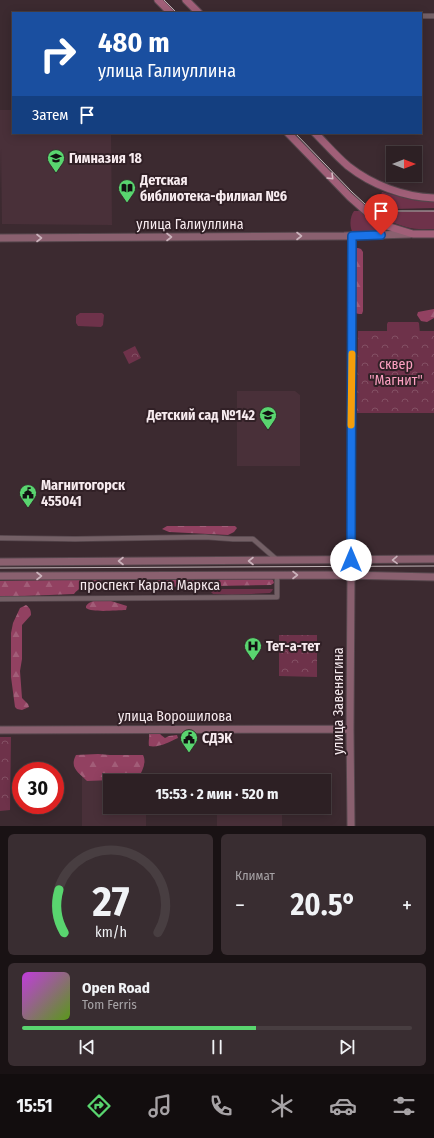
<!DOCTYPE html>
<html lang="ru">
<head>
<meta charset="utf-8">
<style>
	:root { --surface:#2d2024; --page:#392d31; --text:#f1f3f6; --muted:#a7a3a6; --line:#483e41; --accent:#59d56f }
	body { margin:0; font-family:"Fira Sans Condensed",sans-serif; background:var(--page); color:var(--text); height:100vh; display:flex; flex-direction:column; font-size:15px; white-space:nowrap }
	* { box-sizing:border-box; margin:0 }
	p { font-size:13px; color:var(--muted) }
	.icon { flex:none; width:22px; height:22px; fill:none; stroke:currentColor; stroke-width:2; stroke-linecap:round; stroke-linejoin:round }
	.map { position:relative; height:826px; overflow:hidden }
	.sheet { display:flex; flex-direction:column; gap:8px; padding:8px; background:#191214; flex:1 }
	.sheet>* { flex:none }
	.banner { position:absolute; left:12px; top:12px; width:410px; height:122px; border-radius:0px; box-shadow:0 2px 10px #0003,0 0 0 1px var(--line); background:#1a4fa0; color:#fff; overflow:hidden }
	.needle { width:26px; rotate:90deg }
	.fabs { position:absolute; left:386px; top:146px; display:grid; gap:8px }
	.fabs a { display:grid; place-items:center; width:36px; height:36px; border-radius:0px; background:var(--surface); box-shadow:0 2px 10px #0003,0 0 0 1px var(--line); font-size:20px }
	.speed { position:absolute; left:12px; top:762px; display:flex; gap:8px; font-size:20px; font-weight:700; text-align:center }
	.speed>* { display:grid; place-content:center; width:52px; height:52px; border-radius:50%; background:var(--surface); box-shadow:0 2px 10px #0003,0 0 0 1px var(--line); line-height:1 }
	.speed .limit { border:6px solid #d22; background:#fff; color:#111 }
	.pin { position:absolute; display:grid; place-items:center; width:34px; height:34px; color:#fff; margin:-41px -17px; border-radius:50% 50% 50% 0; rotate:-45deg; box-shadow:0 0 4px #0007 }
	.pin .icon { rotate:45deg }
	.me { position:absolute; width:44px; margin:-22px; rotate:0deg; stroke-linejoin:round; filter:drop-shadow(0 0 3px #0008) }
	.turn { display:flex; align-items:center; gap:14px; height:84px; padding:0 20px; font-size:18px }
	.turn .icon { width:52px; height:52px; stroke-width:2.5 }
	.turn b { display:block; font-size:28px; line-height:34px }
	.then { display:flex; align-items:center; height:38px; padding:0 20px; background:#0003; gap:8px; font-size:15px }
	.big { font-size:30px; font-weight:700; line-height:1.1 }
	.sheet .tile { flex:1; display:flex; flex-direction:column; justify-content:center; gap:6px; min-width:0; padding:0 14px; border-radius:6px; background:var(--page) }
	.sheet .dial { align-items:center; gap:0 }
	.dial svg { height:104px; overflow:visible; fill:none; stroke:var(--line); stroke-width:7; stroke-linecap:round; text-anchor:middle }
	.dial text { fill:var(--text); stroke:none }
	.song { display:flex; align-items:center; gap:12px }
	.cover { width:48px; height:48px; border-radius:6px; background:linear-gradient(135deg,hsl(290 70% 55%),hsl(90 70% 35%)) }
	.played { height:4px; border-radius:2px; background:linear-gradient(90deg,var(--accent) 60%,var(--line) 60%) }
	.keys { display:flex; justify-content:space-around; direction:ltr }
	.heat { display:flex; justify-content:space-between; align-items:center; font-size:22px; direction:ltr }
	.sheet .tiles { flex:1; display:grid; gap:8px; grid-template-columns:1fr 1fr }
	.tile:last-child { grid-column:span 2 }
	.trip { position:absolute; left:103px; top:774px; width:228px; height:40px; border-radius:0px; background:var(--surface); box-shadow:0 2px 10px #0003,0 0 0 1px var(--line); font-weight:700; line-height:40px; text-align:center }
	.tabs { display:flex; height:64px; justify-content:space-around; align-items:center; background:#120d0e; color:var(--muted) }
	.tabs .icon { width:28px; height:28px }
	.tabs .on { color:var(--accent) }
	.tabs b { font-size:18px; color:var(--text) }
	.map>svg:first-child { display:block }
	.built { fill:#493039 }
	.grass { fill:#6e324a }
	.forest { fill:url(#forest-firs) }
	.park { fill:url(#park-crowns) }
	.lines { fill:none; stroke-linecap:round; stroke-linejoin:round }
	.street-casing { stroke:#55464c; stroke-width:6 }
	.secondary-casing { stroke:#55464c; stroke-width:9 }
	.primary-casing { stroke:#55464c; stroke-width:9 }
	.street { stroke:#746066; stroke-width:4.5 }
	.secondary { stroke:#8a606f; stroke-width:7 }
	.primary { stroke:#a05f78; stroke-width:7 }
	.tram { stroke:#c1b4b8; stroke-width:1 }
	.oneway { stroke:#d9bac5 }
	.oneway2 { stroke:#cbb3bc }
	.route-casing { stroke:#114b97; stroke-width:10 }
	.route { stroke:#1a73e8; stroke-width:7 }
	.slow { stroke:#f59e0b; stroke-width:7 }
	.labels { text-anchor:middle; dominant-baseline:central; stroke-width:4; stroke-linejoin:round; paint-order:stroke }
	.poi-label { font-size:14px; font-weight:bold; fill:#f7ebef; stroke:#312026; text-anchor:start }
	.street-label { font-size:14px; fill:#f7ebef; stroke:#312026 }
	.park-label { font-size:14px; fill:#fda1c2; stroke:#312026 }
</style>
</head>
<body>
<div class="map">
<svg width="434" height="826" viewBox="0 0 434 826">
	<defs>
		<pattern id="forest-firs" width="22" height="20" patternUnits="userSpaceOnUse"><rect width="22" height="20" fill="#924161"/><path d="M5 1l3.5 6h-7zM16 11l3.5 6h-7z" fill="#a25d78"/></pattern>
		<pattern id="park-crowns" width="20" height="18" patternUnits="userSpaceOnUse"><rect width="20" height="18" fill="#6e324a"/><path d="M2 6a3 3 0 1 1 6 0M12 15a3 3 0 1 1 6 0" fill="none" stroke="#835064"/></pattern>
	</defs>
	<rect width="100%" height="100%" fill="#3c2a30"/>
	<!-- built -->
	<path class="built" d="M0,110H13V133H111L112,225L2,224L1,149L0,190Z
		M237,391H295L300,395V466H237Z
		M82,776L147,777V781H110V807H146V826H82Z
		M217,807H282V826H217Z"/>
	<!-- grass -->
	<path class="grass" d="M382,192L413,200L434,202V208L394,209L377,206Z
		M365,205L377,210L395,212L434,211V229C425,229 415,230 406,227C391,223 377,215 365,205Z
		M354,211H360L378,230L377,231L376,233H353C349,227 350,216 354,211Z
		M80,313H102L104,315L103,325L101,327L78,326L76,323V316Z
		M388,322H418L419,323L420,334L387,336V324Z
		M211,589H273L272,591L270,593L232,595L213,594L210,591Z"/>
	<!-- forest -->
	<path class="forest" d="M355,248H358L361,249L363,252V311L362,314H359L355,313L354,295V251Z
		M434,309V318L427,322L421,321L417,315L418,312Z
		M167,526H235L237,528L234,532L228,535L169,532L162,529Z
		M270,578L273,580L274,583L271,585L216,586L212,585L215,581L221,579Z
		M162,579H186L203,581L207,585L204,586L153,587L150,585L151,582Z
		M54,580H101L102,584C93,591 84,581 74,594L0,597V581Z
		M99,600L111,601L127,606L126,610C117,610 93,613 86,608V606C90,601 94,601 99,600Z
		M26,605C30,608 31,610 31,615L22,625V659L20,671L22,698L28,704L29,707L22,710L17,709L15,707L11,677V633L13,623L20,608Z
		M149,730L158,731L161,735L165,738L169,736L177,735L178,738C169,742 159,748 149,746C148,742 150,735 149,730Z
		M98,754L110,755H143C147,763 142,771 138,779L87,781C79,773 69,768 76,755Z"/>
	<!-- park -->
	<path class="park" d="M358,331H434V413H357Z
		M135,346L141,358L129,364L123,352Z
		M279,635H317V677L279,676Z
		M0,737H11L10,810L0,811Z"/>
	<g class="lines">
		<!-- street casing -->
		<g class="street-casing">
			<path id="street" d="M421,16H434
				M0,538L75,539L205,537L233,539H253L276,559
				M351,560L352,236
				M0,599L277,597V575"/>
		</g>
		<!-- secondary casing -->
		<g class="secondary-casing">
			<path id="secondary" d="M0,238L344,236L410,234
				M0,562L434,559
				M351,575L350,729L351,826
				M0,576L342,575L434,577
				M0,730L350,729"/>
		</g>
		<!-- primary casing -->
		<g class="primary-casing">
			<path id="primary" d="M158,0L171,13
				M186,0L199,13
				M288,133L350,197L375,219L387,226L413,234H434
				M315,133C326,144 336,156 348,166C372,185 404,197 434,198"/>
		</g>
		<!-- street -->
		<use href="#street" class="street"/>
		<!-- secondary -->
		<use href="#secondary" class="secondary"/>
		<!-- primary -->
		<use href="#primary" class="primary"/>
		<!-- tram -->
		<path class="tram" d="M164,0L177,13
			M295,133L352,192L365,204L377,209L394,211H434
			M0,568L434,566"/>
	</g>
	<!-- one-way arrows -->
	<defs><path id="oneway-chevron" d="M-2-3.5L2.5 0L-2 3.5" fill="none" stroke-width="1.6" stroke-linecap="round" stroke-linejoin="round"/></defs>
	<use class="oneway" href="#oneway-chevron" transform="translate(331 177) rotate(45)"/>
	<g class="oneway2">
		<use href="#oneway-chevron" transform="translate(299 236)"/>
		<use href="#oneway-chevron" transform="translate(169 237)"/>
		<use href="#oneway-chevron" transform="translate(39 238)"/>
		<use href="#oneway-chevron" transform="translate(395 560) rotate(179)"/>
		<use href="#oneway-chevron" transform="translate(121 561) rotate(180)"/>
		<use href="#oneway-chevron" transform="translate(251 561) rotate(180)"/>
		<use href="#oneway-chevron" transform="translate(295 575)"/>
		<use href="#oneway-chevron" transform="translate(39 576)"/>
	</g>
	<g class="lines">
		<!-- route casing -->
		<g class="route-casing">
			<path id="route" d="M351,560L352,236L381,235"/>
		</g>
		<!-- route -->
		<use href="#route" class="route"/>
		<!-- slow -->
		<path class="slow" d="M351,425L352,354"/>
	</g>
	<!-- icons -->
	<defs>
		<g id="school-pin" transform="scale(0.9)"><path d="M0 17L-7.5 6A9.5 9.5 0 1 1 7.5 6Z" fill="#59d56f" stroke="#312026"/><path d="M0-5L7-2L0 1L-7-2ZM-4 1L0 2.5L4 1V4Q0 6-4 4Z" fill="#111"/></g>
		<g id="library-pin" transform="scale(0.9)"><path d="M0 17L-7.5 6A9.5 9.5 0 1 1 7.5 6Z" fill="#59d56f" stroke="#312026"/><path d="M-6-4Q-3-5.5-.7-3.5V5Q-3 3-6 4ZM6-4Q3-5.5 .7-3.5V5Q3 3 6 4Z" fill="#111"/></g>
		<g id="civic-pin" transform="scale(0.9)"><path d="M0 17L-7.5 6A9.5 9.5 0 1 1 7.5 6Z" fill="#59d56f" stroke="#312026"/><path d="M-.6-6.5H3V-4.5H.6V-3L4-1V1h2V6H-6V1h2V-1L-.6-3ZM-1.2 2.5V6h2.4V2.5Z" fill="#111"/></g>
		<g id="hospital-pin" transform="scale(0.9)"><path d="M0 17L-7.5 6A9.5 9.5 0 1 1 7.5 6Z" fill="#59d56f" stroke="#312026"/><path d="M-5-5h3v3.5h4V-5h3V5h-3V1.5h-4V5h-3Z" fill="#111"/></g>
	</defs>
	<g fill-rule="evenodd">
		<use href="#school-pin" x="56" y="158"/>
		<use href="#library-pin" x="127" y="188"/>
		<use href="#school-pin" x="268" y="415"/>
		<use href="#civic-pin" x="28" y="493"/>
		<use href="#hospital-pin" x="253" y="646"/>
		<use href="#civic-pin" x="189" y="738"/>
	</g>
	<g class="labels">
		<!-- poi labels -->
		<g class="poi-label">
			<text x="69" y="158">Гимназия 18</text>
			<text x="140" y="180">Детская<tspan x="140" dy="16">библиотека-филиал №6</tspan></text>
			<text x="255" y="415" text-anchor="end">Детский сад №142</text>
			<text x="41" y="485">Магнитогорск<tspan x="41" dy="16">455041</tspan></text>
			<text x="266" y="646">Тет-а-тет</text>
			<text x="202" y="738">СДЭК</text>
		</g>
		<!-- street labels -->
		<g class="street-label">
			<text x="190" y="224">улица Галиуллина</text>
			<text x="150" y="585">проспект Карла Маркса</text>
			<text transform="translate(338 701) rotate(-90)">улица Завенягина</text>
			<text x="175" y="716">улица Ворошилова</text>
		</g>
		<!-- park labels -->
		<g class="park-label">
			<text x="396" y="364">сквер<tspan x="396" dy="16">"Магнит"</tspan></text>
		</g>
	</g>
</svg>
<div class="fabs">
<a><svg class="needle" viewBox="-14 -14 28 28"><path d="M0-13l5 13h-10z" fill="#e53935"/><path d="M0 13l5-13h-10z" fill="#a7a3a6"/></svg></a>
</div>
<div class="speed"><div class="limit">30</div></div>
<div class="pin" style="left:381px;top:235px;background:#d93025"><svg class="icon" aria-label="arrive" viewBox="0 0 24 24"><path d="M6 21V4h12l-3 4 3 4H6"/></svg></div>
<svg class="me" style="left:351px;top:560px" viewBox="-20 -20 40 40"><circle r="19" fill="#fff"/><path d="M0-13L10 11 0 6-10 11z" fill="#1a73e8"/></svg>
<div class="trip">15:53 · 2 мин · 520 m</div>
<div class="banner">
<div class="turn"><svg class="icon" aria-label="right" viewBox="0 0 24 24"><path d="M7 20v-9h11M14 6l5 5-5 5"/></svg><div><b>480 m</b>улица Галиуллина</div></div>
<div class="then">Затем<svg class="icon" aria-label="arrive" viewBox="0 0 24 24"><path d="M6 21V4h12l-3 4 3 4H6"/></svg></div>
</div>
</div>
<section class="sheet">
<div class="tiles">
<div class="tile dial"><svg viewBox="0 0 100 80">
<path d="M14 69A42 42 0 1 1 86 69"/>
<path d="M14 69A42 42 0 0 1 10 36" stroke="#59d56f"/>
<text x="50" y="56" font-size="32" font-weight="700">27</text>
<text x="50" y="72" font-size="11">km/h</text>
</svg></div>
<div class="tile"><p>Климат</p>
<div class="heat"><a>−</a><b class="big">20.5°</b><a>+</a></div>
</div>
<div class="tile">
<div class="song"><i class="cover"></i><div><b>Open Road</b><p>Tom Ferris</p></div></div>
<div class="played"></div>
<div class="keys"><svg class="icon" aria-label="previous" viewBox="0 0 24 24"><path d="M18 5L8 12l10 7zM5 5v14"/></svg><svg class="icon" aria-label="pause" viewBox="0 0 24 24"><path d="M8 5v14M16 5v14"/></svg><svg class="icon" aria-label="next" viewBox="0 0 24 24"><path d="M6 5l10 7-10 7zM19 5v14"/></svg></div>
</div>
</div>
</section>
<nav class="tabs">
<b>15:51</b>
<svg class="icon on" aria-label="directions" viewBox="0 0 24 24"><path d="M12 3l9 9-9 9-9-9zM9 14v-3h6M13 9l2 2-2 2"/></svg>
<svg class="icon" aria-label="music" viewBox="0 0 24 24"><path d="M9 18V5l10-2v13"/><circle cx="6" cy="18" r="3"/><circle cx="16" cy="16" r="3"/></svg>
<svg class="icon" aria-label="phone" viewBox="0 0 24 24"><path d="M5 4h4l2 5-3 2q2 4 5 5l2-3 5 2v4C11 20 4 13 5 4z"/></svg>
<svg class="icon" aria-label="climate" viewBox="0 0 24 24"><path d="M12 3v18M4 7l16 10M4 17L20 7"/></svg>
<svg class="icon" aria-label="car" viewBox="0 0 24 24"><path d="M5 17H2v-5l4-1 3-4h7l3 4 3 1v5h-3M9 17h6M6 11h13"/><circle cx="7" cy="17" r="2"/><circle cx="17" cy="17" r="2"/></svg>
<svg class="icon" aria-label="filters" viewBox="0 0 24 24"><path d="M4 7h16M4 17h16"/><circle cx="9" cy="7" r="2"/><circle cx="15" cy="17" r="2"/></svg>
</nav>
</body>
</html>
